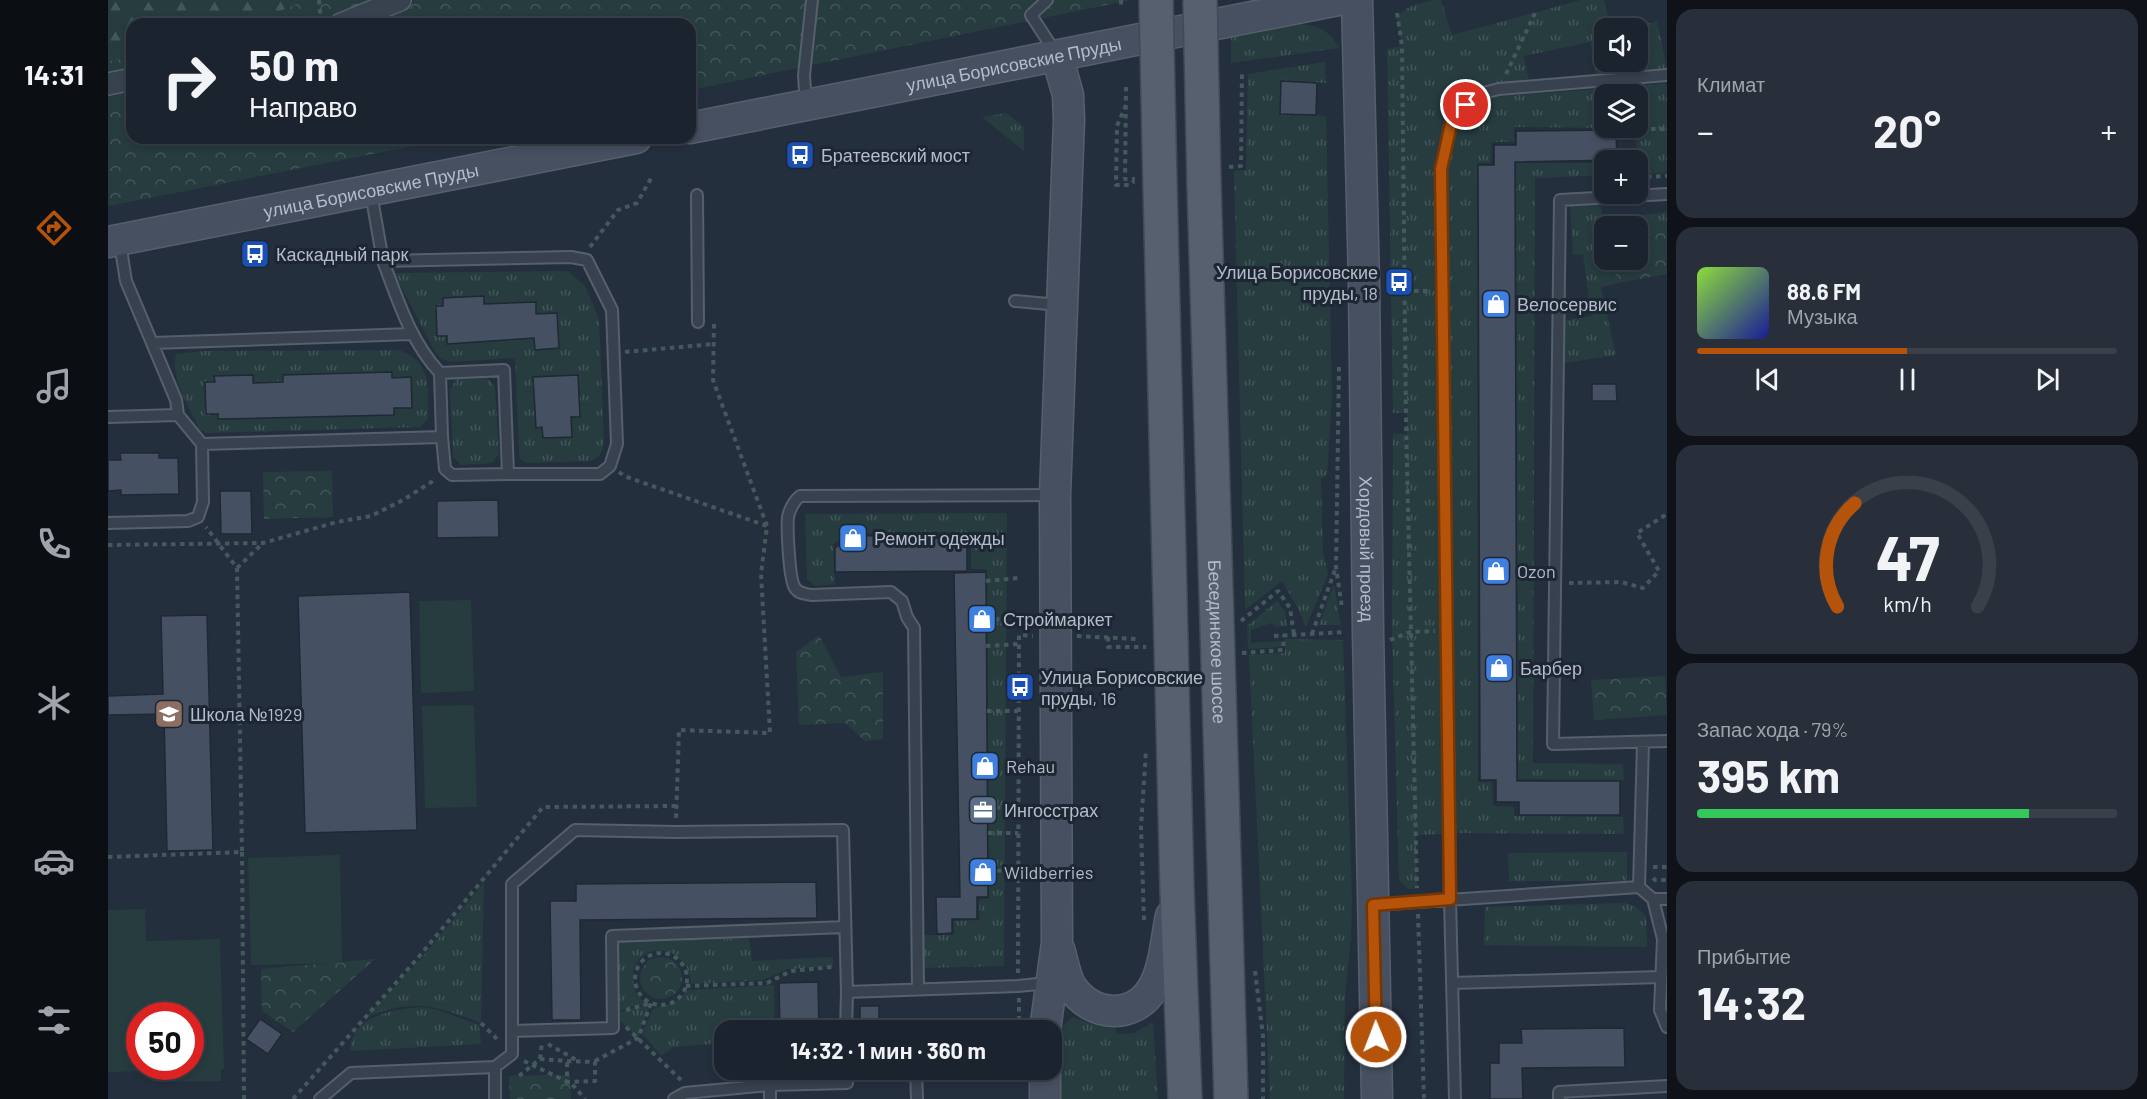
<!DOCTYPE html>
<html lang="ru">
<head>
<meta charset="utf-8">
<style>
	:root { --surface:#1b232e; --page:#282f3a; --text:#f1f3f6; --muted:#a0a4aa; --line:#39404a; --accent:#b45309 }
	body { margin:0; font-family:Barlow,sans-serif; background:var(--page); color:var(--text); height:100vh; display:flex; flex-direction:column; font-size:22px; white-space:nowrap }
	* { box-sizing:border-box; margin:0 }
	p { font-size:20px; color:var(--muted) }
	.icon { flex:none; width:33px; height:33px; fill:none; stroke:currentColor; stroke-width:2; stroke-linecap:round; stroke-linejoin:round }
	.map { position:relative; flex:1; overflow:hidden }
	.details { display:flex; flex-direction:column; gap:9px; padding:9px; background:#0f1319; width:480px }
	.details>* { flex:none }
	.guide { position:absolute; left:18px; top:18px; width:570px; height:126px; border-radius:18px; box-shadow:0 3px 9px #0003,0 0 0 2px var(--line); background:#1b232e; color:var(--text); overflow:hidden }
	.tools { position:absolute; left:1486px; top:18px; display:grid; gap:12px }
	.tools a { display:grid; place-items:center; width:54px; height:54px; border-radius:12px; background:var(--surface); box-shadow:0 3px 9px #0003,0 0 0 2px var(--line); font-size:30px }
	.speed { position:absolute; left:18px; top:1002px; display:flex; gap:12px; font-size:30px; font-weight:700; text-align:center }
	.speed>* { display:grid; place-content:center; width:78px; height:78px; border-radius:50%; background:var(--surface); box-shadow:0 3px 9px #0003,0 0 0 2px var(--line); line-height:1 }
	.speed .limit { border:9px solid #d22; background:#fff; color:#111 }
	.pin { position:absolute; display:grid; place-items:center; width:51px; height:51px; color:#fff; margin:-26px; border:3px solid #fff; border-radius:50%; box-shadow:0 2px 6px #0007 }
	.me { position:absolute; width:66px; margin:-33px; rotate:359deg; stroke-linejoin:round; filter:drop-shadow(0 0 4px #0008) }
	.turn { display:flex; align-items:center; gap:21px; height:126px; padding:0 24px; font-size:27px }
	.turn .icon { width:78px; height:78px; stroke-width:2.5 }
	.turn b { display:block; font-size:42px; line-height:51px }
	.big { font-size:45px; font-weight:700; line-height:1.1 }
	.details .card { flex:1; display:flex; flex-direction:column; justify-content:center; gap:9px; min-width:0; padding:0 21px; border-radius:18px; background:var(--page) }
	.details .dial { align-items:center; gap:0 }
	.dial svg { height:156px; overflow:visible; fill:none; stroke:var(--line); stroke-width:7; stroke-linecap:round; text-anchor:middle }
	.dial text { fill:var(--text); stroke:none }
	.song { display:flex; align-items:center; gap:18px }
	.cover { width:72px; height:72px; border-radius:9px; background:linear-gradient(135deg,hsl(90 70% 55%),hsl(240 70% 35%)) }
	.played { height:6px; border-radius:3px; background:linear-gradient(90deg,var(--accent) 50%,var(--line) 50%) }
	.keys { display:flex; justify-content:space-around; direction:ltr }
	.heat { display:flex; justify-content:space-between; align-items:center; font-size:33px; direction:ltr }
	.charge { height:9px; border-radius:4px; background:linear-gradient(90deg,#34c759 79%,var(--line) 0) }
	.trip { position:absolute; left:606px; top:1020px; width:348px; height:60px; border-radius:18px; background:var(--surface); box-shadow:0 3px 9px #0003,0 0 0 2px var(--line); font-weight:700; line-height:60px; text-align:center }
	main { display:flex; flex:1; min-height:0 }
	.tabs { display:flex; flex-direction:column; width:108px; justify-content:space-around; align-items:center; background:#0b0e12; color:var(--muted) }
	.tabs .icon { width:42px; height:42px }
	.tabs .active { color:var(--accent) }
	.tabs b { font-size:27px; color:var(--text) }
	.map>svg:first-child { display:block }
	.grass { fill:url(#grass-tufts) }
	.forest { fill:url(#forest-firs) }
	.park { fill:url(#park-crowns) }
	.pitch { fill:#263c3f; fill-rule:evenodd }
	.building { fill:#455162; stroke:#1f2835; stroke-width:1.5 }
	.lines { fill:none; stroke-linecap:round; stroke-linejoin:round }
	.service-casing { stroke:#565f6c; stroke-width:14 }
	.minor-casing { stroke:#565f6c; stroke-width:24 }
	.secondary-casing { stroke:#565f6c; stroke-width:33 }
	.primary-casing { stroke:#414a57; stroke-width:36 }
	.path { stroke:#44595c; stroke-width:4; stroke-dasharray:4.5 4.5; stroke-linecap:butt }
	.service { stroke:#38414e; stroke-width:10 }
	.minor { stroke:#38414e; stroke-width:21 }
	.secondary { stroke:#465061; stroke-width:30 }
	.primary { stroke:#56606e; stroke-width:33 }
	.primary-bridge-casing { stroke:#414a57; stroke-width:36; stroke-linecap:butt }
	.primary-bridge { stroke:#56606e; stroke-width:33 }
	.route-casing { stroke:#753606; stroke-width:15 }
	.route { stroke:#b45309; stroke-width:10 }
	.labels { text-anchor:middle; dominant-baseline:central; stroke-width:6; stroke-linejoin:round; paint-order:stroke }
	.street-label { font-size:18px; fill:#b4bcc9; stroke:#1d2633 }
	.poi-label { font-size:18px; fill:#b4bcc9; stroke:#1d2633; text-anchor:start }
</style>
</head>
<body>
<main>
<nav class="tabs">
<b>14:31</b>
<svg class="icon active" aria-label="directions" viewBox="0 0 24 24"><path d="M12 3l9 9-9 9-9-9zM9 14v-3h6M13 9l2 2-2 2"/></svg>
<svg class="icon" aria-label="music" viewBox="0 0 24 24"><path d="M9 18V5l10-2v13"/><circle cx="6" cy="18" r="3"/><circle cx="16" cy="16" r="3"/></svg>
<svg class="icon" aria-label="phone" viewBox="0 0 24 24"><path d="M5 4h4l2 5-3 2q2 4 5 5l2-3 5 2v4C11 20 4 13 5 4z"/></svg>
<svg class="icon" aria-label="climate" viewBox="0 0 24 24"><path d="M12 3v18M4 7l16 10M4 17L20 7"/></svg>
<svg class="icon" aria-label="car" viewBox="0 0 24 24"><path d="M5 17H2v-5l4-1 3-4h7l3 4 3 1v5h-3M9 17h6M6 11h13"/><circle cx="7" cy="17" r="2"/><circle cx="17" cy="17" r="2"/></svg>
<svg class="icon" aria-label="filters" viewBox="0 0 24 24"><path d="M4 7h16M4 17h16"/><circle cx="9" cy="7" r="2"/><circle cx="15" cy="17" r="2"/></svg>
</nav>
<div class="map">
<svg width="1559" height="1099" viewBox="0 0 1559 1099">
	<defs>
		<pattern id="grass-tufts" width="24" height="20" patternUnits="userSpaceOnUse" patternTransform="scale(1.5)"><rect width="24" height="20" fill="#263c3f"/><path d="M3 7l-1-3M5 7V3M7 7l1-3M15 17l-1-3M17 17v-4M19 17l1-3" fill="none" stroke="#435659"/></pattern>
		<pattern id="forest-firs" width="22" height="20" patternUnits="userSpaceOnUse" patternTransform="scale(1.5)"><rect width="22" height="20" fill="#263c3f"/><path d="M5 1l3.5 6h-7zM16 11l3.5 6h-7z" fill="#435659"/></pattern>
		<pattern id="park-crowns" width="20" height="18" patternUnits="userSpaceOnUse" patternTransform="scale(1.5)"><rect width="20" height="18" fill="#263c3f"/><path d="M2 6a3 3 0 1 1 6 0M12 15a3 3 0 1 1 6 0" fill="none" stroke="#435659"/></pattern>
	</defs>
	<rect width="100%" height="100%" fill="#242f3e"/>
	<!-- grass -->
	<path class="grass" d="M1327,0H1333L1344,35L1473,0H1496L1503,28H1497V62H1530V28H1523L1549,21L1559,69L1488,76L1482,42L1416,56L1422,86L1371,94L1345,115L1333,169L1340,834L1308,835L1309,889H1301L1291,881L1284,632L1285,434H1298L1299,472V386L1298,413H1285L1279,49L1294,46L1289,18C1298,5 1312,3 1327,0Z
		M1193,24C1215,27 1220,31 1232,48L1123,63V38Z
		M1217,62L1218,83L1173,82L1172,114L1218,116L1224,395L1219,475L1213,479L1215,552L1220,574L1198,627L1189,607L1174,581L1137,610L1126,171L1138,170L1140,74Z
		M1557,83L1559,86V173L1535,174L1529,152L1526,128H1530V94H1525V90L1533,86Z
		M1505,88V94H1497V128H1508L1406,127V142H1384L1383,163H1369L1370,782H1384L1385,806L1406,807V816L1515,817L1516,834L1344,833L1336,169L1348,121L1365,106L1382,97Z
		M898,113L916,127V151L874,117Z
		M1408,163H1497V175L1427,178L1425,763L1515,764L1516,780L1410,779Z
		M1493,204L1495,220L1559,212V225L1530,230V226H1497V260H1505L1510,283L1493,287L1508,355L1450,364V322L1483,316L1475,254L1465,255L1462,206Z
		M460,271L477,286L491,319L496,443C494,453 492,457 483,461L418,463L412,458L411,451L407,358L343,362L333,359L326,350L286,273Z
		M290,350C325,361 320,389 320,419L312,427L99,433L92,430C82,408 62,379 68,354L96,351Z
		M380,378L387,387L391,454L384,463L353,465L345,457L342,389L348,379Z
		M899,513L896,966L812,968V935H846V921L872,920L871,900L881,898L879,569H863V546L831,532L743,533L725,544L727,584L707,586L699,579L697,514Z
		M1226,584L1233,625H1211Z
		M1169,601L1177,612L1179,626L1169,627L1163,623L1143,630V643L1173,641V647L1140,649L1139,626Z
		M1177,639L1235,640L1244,900L1243,938L1237,995L1236,1099H1162L1141,655L1177,653Z
		M1519,852V881H1401L1400,853Z
		M376,883L373,1023C327,1005 306,998 258,1017L312,960Z
		M1517,903L1527,906L1538,916L1539,947L1376,945L1377,907Z
		M641,938L644,961L725,957V966L680,969L655,980L583,984C581,939 521,941 525,981C526,991 529,998 539,1003L506,1012L505,942Z
		M666,985L667,1030H616V1043L566,1047L553,1056L534,1033L545,1009C560,1004 570,1004 579,990Z
		M543,1003L530,1038L505,1014Z
		M314,1007L330,1010L371,1025L373,1044L242,1051C243,1016 286,1009 314,1007Z
		M965,1017L984,1024L1006,1025L1009,1034L1026,1033L1045,1022L1050,1099H951L950,1047L953,1027Z"/>
	<!-- forest -->
	<path class="forest" d="M0,0H198L142,24H24V57L0,61Z"/>
	<!-- park -->
	<path class="park" d="M198,0H1023L582,90V24H142Z
		M24,57V138H346L0,206V61Z
		M1559,225V274L1509,283L1505,260H1530V230Z
		M224,471L225,517L156,519L155,472Z
		M711,635L733,677L775,672V739L757,741L737,723L691,725L688,652Z
		M1557,676L1559,715L1486,720L1483,680Z
		M532 978a21 21 0 1 1 42 0a21 21 0 1 1-42 0Z
		M267,959L185,1032L154,1011L153,969Z
		M462,1075L463,1099H402L401,1076Z"/>
	<!-- pitch -->
	<path class="pitch" d="M363,600L366,691L313,693L311,601Z
		M366,705L369,807L317,808L314,706Z
		M232,855L234,963L143,965L140,858Z
		M37,909L38,941L112,939L116,1069H113V1081L44,1082V1071L0,1072V910ZM32,1016H82V1066H32Z"/>
	<!-- building -->
	<path class="building" d="M1173,81L1209,83L1208,115L1172,114Z
		M1508,130L1509,160L1407,162L1409,781H1512V815H1411V802H1388V780H1372L1370,165H1386V145H1408V131Z
		M376,296V304L428,302V314L449,313L451,348L427,350L426,338L339,344V336H329L328,306H335V298Z
		M284,372V378L303,377L304,408H286V415L110,419V414H98L97,382H107L106,376L145,375V383L175,382V375Z
		M470,375L472,417H463L464,437L435,438L434,427L428,428L425,377Z
		M1484,384H1508L1509,401H1484Z
		M12,453H51V458H70L71,494L13,495V490L0,491V460H13Z
		M112,491H143L144,534H113Z
		M390,500L391,537L329,538V501Z
		M829,535L859,548V571L727,572V548L745,536Z
		M878,572L880,897H869V919H844V933L829,934L828,897H852L846,573Z
		M302,592L309,830L197,833L190,596Z
		M99,615L105,850L59,851L56,714L0,715V696L55,694L53,616Z
		M708,882L709,918L472,920L473,1020H444L442,901H468V884Z
		M710,982L711,1030H672L671,983Z
		M752,1006H771V1028L752,1027Z
		M152,1019L174,1034L160,1054L138,1039Z
		M1516,1028L1517,1067L1414,1068L1415,1099H1382V1063H1391V1043H1414L1413,1029Z"/>
	<g class="lines">
		<!-- service casing -->
		<g class="service-casing">
			<path id="service" d="M939,0L923,15L947,52
				M698,105L696,75L704,0
				M1559,194L1452,200L1445,744L1559,741
				M589,195L590,322
				M12,243L18,281L68,400L70,415L94,444
				M275,261C290,300 302,341 332,373
				M907,301L951,305
				M44,343L303,334
				M0,417L70,415
				M334,437L337,469L344,475L400,474
				M0,523L80,521L90,517L95,502L94,444L334,437L332,373L396,370L400,474H492L502,466L509,444L504,310L479,260L463,257L275,261L263,193
				M1531,887L1535,743
				M1545,899H1559
				M1266,905L1531,887L1545,899L1555,939L1552,1010L1559,1027
				M1344,983L1553,977
				M810,989L806,628L799,617L794,601L783,592L704,595C698,594 691,594 687,588C681,580 679,528 680,517C682,508 685,502 692,496L946,495
				M738,1030L739,992
				M404,1031L505,1028L504,936L737,927
				M808,1070L809,1099
				M662,1085L739,1083L738,1070
				M212,1099L243,1073L387,1067
				M387,1099V1067L404,1054V884L467,830L568,832L735,830L739,992L910,986L940,983
				M566,1099L577,1093L662,1085V1099
				M1347,1099L1342,899L1333,169L1345,115L1371,94L1391,89L1559,75
				M1451,1099V1092L1559,1086"/>
		</g>
		<!-- minor casing -->
		<g class="minor-casing">
			<path id="minor" d="M233,24L292,0
				M0,84L24,79"/>
		</g>
		<!-- secondary casing -->
		<g class="secondary-casing">
			<g id="secondary">
				<path id="s1" d="M1249,0L1256,282L1260,632L1269,1099"/>
				<path id="s2" d="M582,128L1230,0"/>
				<path id="s3" d="M0,242L528,138"/>
				<path d="M951,949C955,961 957,978 964,988C985,1017 1026,1020 1045,988C1057,967 1058,939 1063,916"/>
				<path d="M937,1030L949,943L947,495L961,120L960,95L949,56"/>
				<path d="M937,1070V1099"/>
			</g>
		</g>
		<!-- primary casing -->
		<g class="primary-casing">
			<g id="primary">
				<path id="s4" d="M1096,184L1123,1099"/>
				<path d="M1052,185L1069,890L1077,1099"/>
			</g>
		</g>
		<!-- path -->
		<path class="path" d="M211,0L213,20
			M1013,0V8
			M1289,13L1294,46L1298,423L1309,888
			M1398,74L1427,13
			M1018,87L1017,179H1027
			M1018,105L1009,126L1008,185H1022L1026,181
			M1516,129H1559
			M1121,167L1133,166L1134,71
			M1530,177L1559,176
			M482,247L510,210L529,203L545,175
			M1297,291H1323
			M606,324L605,380L659,526
			M517,352L606,344
			M1231,367L1228,567L1234,608
			M511,472L516,476L659,526L653,574L662,733L571,730L568,819
			M0,545L155,543L229,522L263,516L295,500L328,479
			M129,568L154,544
			M878,581L910,578
			M1461,583L1513,582L1535,588L1551,571L1529,533L1559,514
			M878,620L911,617
			M1133,621L1170,591L1182,608L1186,635
			M1204,634L1227,570
			M969,636L1028,639
			M1166,636L1237,632
			M1000,637V647H1038
			M1282,640L1302,632L1327,631
			M878,646L911,644
			M1134,653L1175,650L1176,635
			M879,711H910
			M879,808L911,807
			M880,833H910
			M134,852L136,1099
			M0,857L134,852L129,568L98,527
			M1545,867H1559
			M880,871L911,870
			M1545,878L1547,880H1559
			M1310,914L1316,1099
			M1036,920L1033,827L1038,751
			M527 979a26 26 0 1 1 52 0a26 26 0 1 1-52 0Z
			M1147,971L1155,1036V1099
			M910,973L911,635L925,636
			M578,986L659,983L683,971L724,967
			M911,998V1027
			M518,1010L543,1003
			M373,1023L389,1039
			M518,1027L573,1080
			M440,1044L470,1061
			M432,1059L434,1042
			M416,1061L464,1084L477,1099
			M459,1061L487,1062V1081L459,1082Z
			M487,1061L530,1038L543,1003
			M411,1076L432,1059L459,1061
			M185,1099L309,959L435,807L568,806"/>
		<!-- service -->
		<use href="#service" class="service"/>
		<!-- minor -->
		<use href="#minor" class="minor"/>
		<!-- secondary -->
		<use href="#secondary" class="secondary"/>
		<!-- primary -->
		<use href="#primary" class="primary"/>
		<!-- primary-bridge casing -->
		<g class="primary-bridge-casing">
			<path id="primary-bridge" d="M1048,0L1052,185
				M1092,0L1096,184"/>
		</g>
		<!-- primary-bridge -->
		<use href="#primary-bridge" class="primary-bridge"/>
	</g>
	<g class="lines">
		<!-- route casing -->
		<g class="route-casing">
			<path id="route" d="M1268,1037L1265,905L1342,899L1333,169L1345,115L1358,105"/>
		</g>
		<!-- route -->
		<use href="#route" class="route"/>
	</g>
	<!-- icons -->
	<defs>
		<g id="bus-square" transform="scale(1.5)"><rect x="-9" y="-9" width="18" height="18" rx="4" fill="#1a4fb4" stroke="#1d2633"/><path d="M-5-6H5V4H4V6H2V4H-2V6H-4V4H-5ZM-3.5-4V0h7V-4ZM-3.5 1.2v1.5H-2V1.2ZM2 1.2v1.5H3.5V1.2Z" fill="#fff"/></g>
		<g id="shop-square" transform="scale(1.5)"><rect x="-9" y="-9" width="18" height="18" rx="4" fill="#3f7fe0" stroke="#1d2633"/><path d="M-5-2.5h2.3a2.7 3.5 0 0 1 5.4 0H5L5.5 6h-11ZM-1.5-2.5h3a1.5 2.3 0 0 0-3 0Z" fill="#fff"/></g>
		<g id="school-square" transform="scale(1.5)"><rect x="-9" y="-9" width="18" height="18" rx="4" fill="#8d6e63" stroke="#1d2633"/><path d="M0-5L7-2L0 1L-7-2ZM-4 1L0 2.5L4 1V4Q0 6-4 4Z" fill="#fff"/></g>
		<g id="office-square" transform="scale(1.5)"><rect x="-9" y="-9" width="18" height="18" rx="4" fill="#5c6f8a" stroke="#1d2633"/><path d="M-6-3h4V-5.5h4V-3h4V5H-6ZM-1-4.5V-3h2v-1.5ZM-6 0V1H6V0Z" fill="#fff"/></g>
	</defs>
	<g fill-rule="evenodd">
		<use href="#bus-square" x="692" y="155"/>
		<use href="#bus-square" x="147" y="254"/>
		<use href="#bus-square" x="1291" y="282"/>
		<use href="#shop-square" x="1388" y="304"/>
		<use href="#shop-square" x="745" y="538"/>
		<use href="#shop-square" x="1388" y="571"/>
		<use href="#shop-square" x="874" y="619"/>
		<use href="#shop-square" x="1391" y="668"/>
		<use href="#bus-square" x="912" y="687"/>
		<use href="#school-square" x="61" y="714"/>
		<use href="#shop-square" x="877" y="766"/>
		<use href="#office-square" x="875" y="810"/>
		<use href="#shop-square" x="875" y="872"/>
	</g>
	<g class="labels">
		<!-- street labels -->
		<g class="street-label">
			<text stroke="none"><textPath href="#s2" startOffset="330">улица Борисовские Пруды</textPath></text>
			<text stroke="none"><textPath href="#s3" startOffset="268">улица Борисовские Пруды</textPath></text>
			<text stroke="none"><textPath href="#s1" startOffset="549">Хордовый проезд</textPath></text>
			<text stroke="none"><textPath href="#s4" startOffset="458">Бесединское шоссе</textPath></text>
		</g>
		<!-- poi labels -->
		<g class="poi-label">
			<text x="713" y="155">Братеевский мост</text>
			<text x="168" y="254">Каскадный парк</text>
			<text x="1270" y="272" text-anchor="end">Улица Борисовские<tspan x="1270" dy="21">пруды, 18</tspan></text>
			<text x="1409" y="304">Велосервис</text>
			<text x="766" y="538">Ремонт одежды</text>
			<text x="1409" y="571">Ozon</text>
			<text x="895" y="619">Строймаркет</text>
			<text x="1412" y="668">Барбер</text>
			<text x="933" y="677">Улица Борисовские<tspan x="933" dy="21">пруды, 16</tspan></text>
			<text x="82" y="714">Школа №1929</text>
			<text x="898" y="766">Rehau</text>
			<text x="896" y="810">Ингосстрах</text>
			<text x="896" y="872">Wildberries</text>
		</g>
	</g>
</svg>
<div class="tools">
<a><svg class="icon" aria-label="sound" viewBox="0 0 24 24"><path d="M4 9h4l5-4v14l-5-4H4zM17 9q2 3 0 6"/></svg></a>
<a><svg class="icon" aria-label="layers" viewBox="0 0 24 24"><path d="M12 4l9 5-9 5-9-5zM3 14l9 5 9-5"/></svg></a>
<a>+</a>
<a>−</a>
</div>
<div class="speed"><div class="limit">50</div></div>
<div class="pin" style="left:1358px;top:105px;background:#d93025"><svg class="icon" aria-label="arrive" viewBox="0 0 24 24"><path d="M6 21V4h12l-3 4 3 4H6"/></svg></div>
<svg class="me" style="left:1268px;top:1037px" viewBox="-20 -20 40 40"><circle r="17" fill="#b45309" stroke="#fff" stroke-width="3"/><path d="M0-11L8 9 0 5-8 9z" fill="#fff"/></svg>
<div class="trip">14:32 · 1 мин · 360 m</div>
<div class="guide">
<div class="turn"><svg class="icon" aria-label="right" viewBox="0 0 24 24"><path d="M7 20v-9h11M14 6l5 5-5 5"/></svg><div><b>50 m</b>Направо</div></div>
</div>
</div>
<section class="details">
<div class="card"><p>Климат</p>
<div class="heat"><a>−</a><b class="big">20°</b><a>+</a></div>
</div>
<div class="card">
<div class="song"><i class="cover"></i><div><b>88.6 FM</b><p>Музыка</p></div></div>
<div class="played"></div>
<div class="keys"><svg class="icon" aria-label="previous" viewBox="0 0 24 24"><path d="M18 5L8 12l10 7zM5 5v14"/></svg><svg class="icon" aria-label="pause" viewBox="0 0 24 24"><path d="M8 5v14M16 5v14"/></svg><svg class="icon" aria-label="next" viewBox="0 0 24 24"><path d="M6 5l10 7-10 7zM19 5v14"/></svg></div>
</div>
<div class="card dial"><svg viewBox="0 0 100 80">
<path d="M14 69A42 42 0 1 1 86 69"/>
<path d="M14 69A42 42 0 0 1 23 16" stroke="#b45309"/>
<text x="50" y="56" font-size="32" font-weight="700">47</text>
<text x="50" y="72" font-size="11">km/h</text>
</svg></div>
<div class="card"><p>Запас хода · 79%</p><b class="big">395 km</b><div class="charge"></div></div>
<div class="card"><p>Прибытие</p><b class="big">14:32</b></div>
</section>
</main>
</body>
</html>
